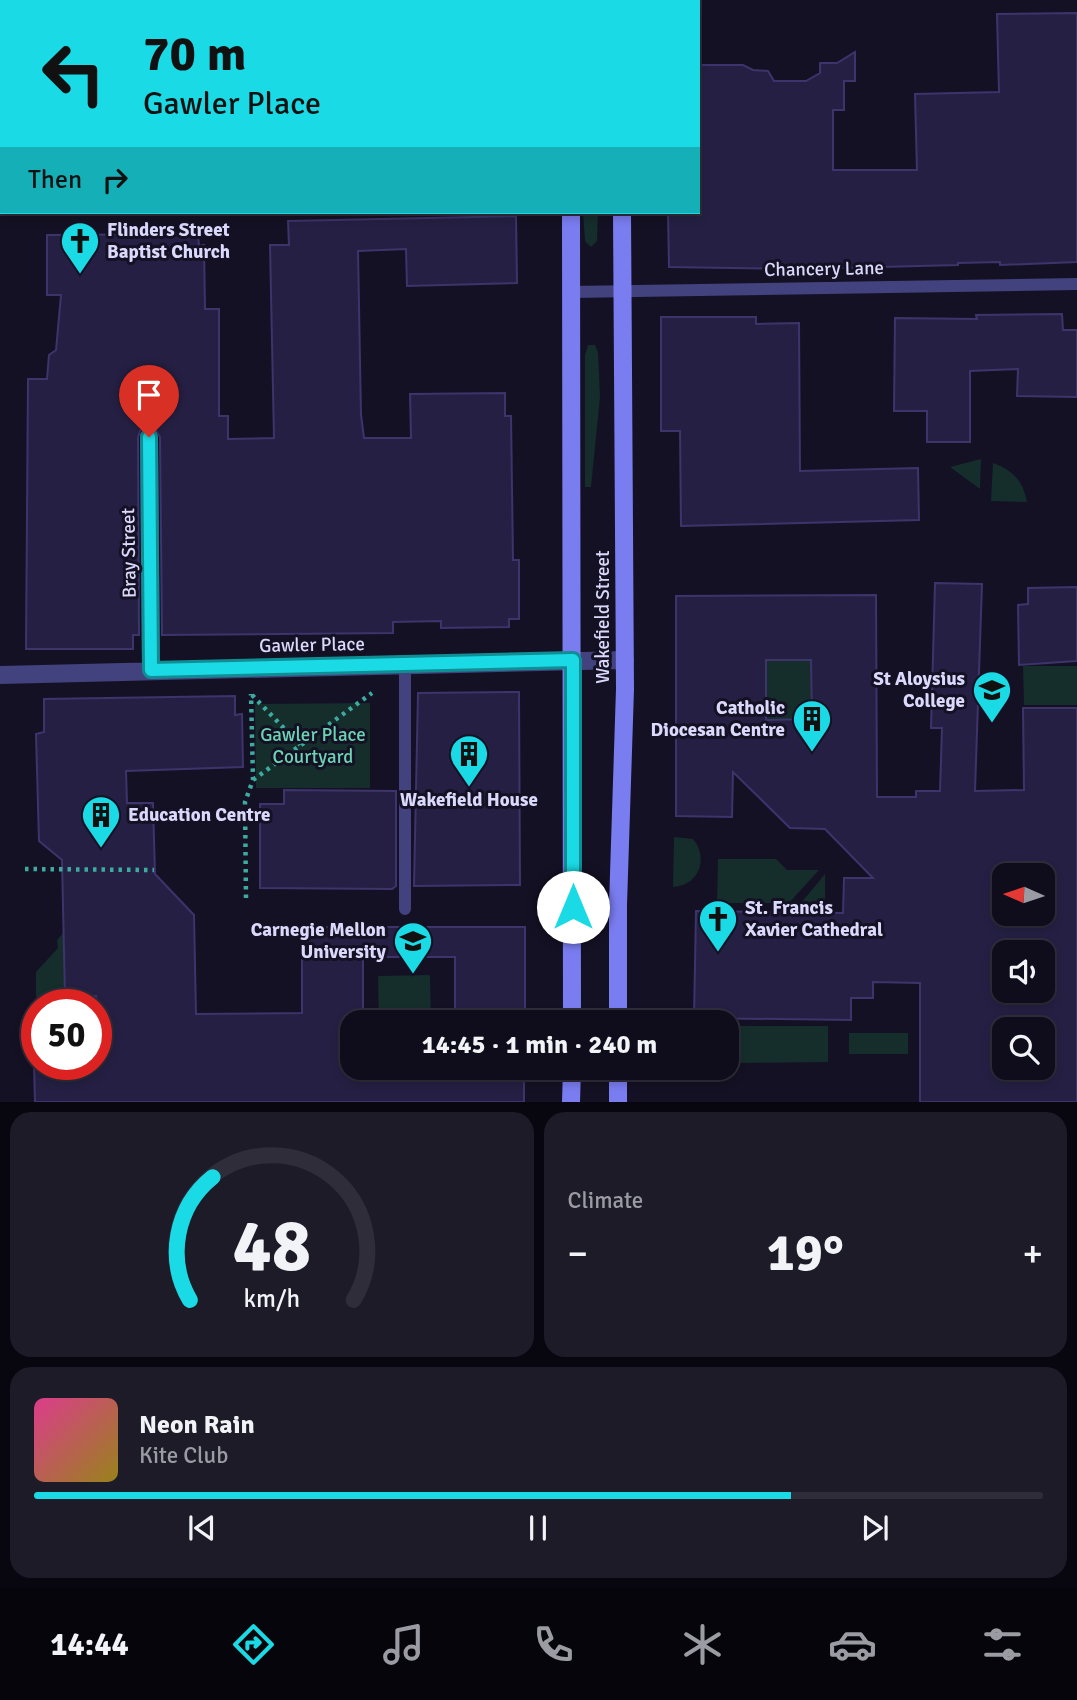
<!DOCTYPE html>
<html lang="en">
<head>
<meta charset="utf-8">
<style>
	:root { --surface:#0f0d1b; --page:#1d1b28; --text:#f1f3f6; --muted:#9b9ca3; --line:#2f2d3a; --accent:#1adbe5 }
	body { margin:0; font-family:Signika,sans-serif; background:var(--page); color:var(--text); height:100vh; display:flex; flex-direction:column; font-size:26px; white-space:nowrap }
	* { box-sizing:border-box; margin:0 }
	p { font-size:23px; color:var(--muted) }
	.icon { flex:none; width:38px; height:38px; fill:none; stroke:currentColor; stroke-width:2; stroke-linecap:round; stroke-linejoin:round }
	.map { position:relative; height:1102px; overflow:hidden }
	.panel { display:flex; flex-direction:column; gap:10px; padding:10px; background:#08070f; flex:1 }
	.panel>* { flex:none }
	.guide { position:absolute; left:0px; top:0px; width:700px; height:214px; box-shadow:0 4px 10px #0003,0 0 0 2px var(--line); background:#1adbe5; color:#111; overflow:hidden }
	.needle { width:46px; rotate:273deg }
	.buttons { position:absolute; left:992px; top:863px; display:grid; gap:14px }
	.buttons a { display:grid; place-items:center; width:63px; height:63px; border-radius:14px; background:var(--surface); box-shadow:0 4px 10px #0003,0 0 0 2px var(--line); font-size:35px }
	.speed { position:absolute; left:21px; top:989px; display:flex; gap:14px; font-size:35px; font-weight:700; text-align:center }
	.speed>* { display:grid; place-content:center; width:91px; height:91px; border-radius:50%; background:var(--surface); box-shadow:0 4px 10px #0003,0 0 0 2px var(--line); line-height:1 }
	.speed .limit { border:10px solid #d22; background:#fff; color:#111 }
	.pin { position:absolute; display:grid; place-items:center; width:60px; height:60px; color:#fff; margin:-72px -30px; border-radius:50% 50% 50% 0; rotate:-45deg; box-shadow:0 0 7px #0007 }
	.pin .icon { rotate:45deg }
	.me { position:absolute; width:77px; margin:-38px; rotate:0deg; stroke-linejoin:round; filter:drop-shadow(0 0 5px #0008) }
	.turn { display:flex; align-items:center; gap:24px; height:147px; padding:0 28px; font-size:32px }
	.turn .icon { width:91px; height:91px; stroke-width:2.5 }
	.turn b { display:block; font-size:49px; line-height:60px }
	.then { display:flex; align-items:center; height:66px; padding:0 28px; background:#0003; gap:14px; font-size:26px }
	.big { font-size:52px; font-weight:700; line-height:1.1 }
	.panel .card { flex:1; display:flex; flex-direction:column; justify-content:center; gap:10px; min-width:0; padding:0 24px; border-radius:21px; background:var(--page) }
	.panel .dial { align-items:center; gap:0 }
	.dial svg { height:182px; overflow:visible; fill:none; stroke:var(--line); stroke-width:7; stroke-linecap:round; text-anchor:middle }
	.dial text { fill:var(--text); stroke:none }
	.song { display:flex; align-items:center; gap:21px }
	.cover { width:84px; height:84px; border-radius:10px; background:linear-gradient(135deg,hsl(330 70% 55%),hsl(50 70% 35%)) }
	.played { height:7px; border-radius:4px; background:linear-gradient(90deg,var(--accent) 75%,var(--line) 75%) }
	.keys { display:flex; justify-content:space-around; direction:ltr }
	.heat { display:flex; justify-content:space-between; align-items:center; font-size:38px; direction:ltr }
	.panel .tiles { flex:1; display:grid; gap:10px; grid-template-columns:1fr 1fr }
	.card:last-child { grid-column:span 2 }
	.trip { position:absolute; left:340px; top:1010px; width:399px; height:70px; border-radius:21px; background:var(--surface); box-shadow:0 4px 10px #0003,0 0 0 2px var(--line); font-weight:700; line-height:70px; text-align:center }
	.menu { display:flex; height:112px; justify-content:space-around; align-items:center; background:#06050b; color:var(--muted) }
	.menu .icon { width:49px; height:49px }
	.menu .on { color:var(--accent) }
	.menu b { font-size:32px; color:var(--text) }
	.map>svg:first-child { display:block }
	.green { fill:#152d2b }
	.building { fill:#252043; stroke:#3d346c; stroke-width:2; fill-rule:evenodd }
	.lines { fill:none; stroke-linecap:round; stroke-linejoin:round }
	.path { stroke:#3dab9f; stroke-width:4.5; stroke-dasharray:3.5 5; stroke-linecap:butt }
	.lane { stroke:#42427e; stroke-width:12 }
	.street { stroke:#42427e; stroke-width:18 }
	.secondary { stroke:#7a7df0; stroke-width:18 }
	.route-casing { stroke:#118e95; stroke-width:18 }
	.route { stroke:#1adbe5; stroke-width:12 }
	.labels { text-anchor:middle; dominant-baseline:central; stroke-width:6; stroke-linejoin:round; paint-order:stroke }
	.poi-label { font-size:19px; font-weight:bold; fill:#dbd9fb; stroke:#141124; text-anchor:start }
	.street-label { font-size:19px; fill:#dbd9fb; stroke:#141124 }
	.park-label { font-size:19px; fill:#6cd3b4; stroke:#141124 }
</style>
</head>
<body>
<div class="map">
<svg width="1077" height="1102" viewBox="0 0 1077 1102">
	<rect width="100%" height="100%" fill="#141124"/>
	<!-- green -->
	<path class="green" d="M583,212H598L597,241L591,247L585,241Z
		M588,345H595L598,352L600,397L591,487H585V355Z
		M981,459L980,489L950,467Z
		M993,463C1013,470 1023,481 1027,502L991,501Z
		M766,660H811L812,719L766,720Z
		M1023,666H1077V705H1024Z
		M370,703V788H256L255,704Z
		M674,837L693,839C709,858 699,886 673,887Z
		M718,859H776L787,870H819L789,903H717Z
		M825,874V903H801Z
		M63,933L65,997H36V972L58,948L57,940Z
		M430,975L431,1022H379L378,976Z
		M726,1026H828V1062L726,1063Z
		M849,1033H908V1054H849Z"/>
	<!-- building -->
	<path class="building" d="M1077,13V262L1000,265V262L958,263V265L802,269L669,267L668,212H698V65H743L753,70L768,71L774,81H806L820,73V63H837L855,52V81H844V110H833V170H917L915,94L999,92L997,14Z
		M516,216L517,283L407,286L406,249L358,251L361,415L364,438H411L410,394L505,393V416H511L513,560H519V619H509V627L441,628V621L393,622V633L162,635L160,437L155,428L148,426L140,431L138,437L139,635H133V649H26L28,379H47L49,355L56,350L61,295H47V235L198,234L199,246L204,245L205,309H219V416H228V439L274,438L270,245H289L288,221Z
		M1062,314L1063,330H1077V397L1017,396L1018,369L970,371V442H927V411H894L895,318L977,319L976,315Z
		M661,317H756V324L799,323L800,471L918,468L919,520L681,526L680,431H661Z
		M935,583L982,584L975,791L1024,790L1023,708H1077V1102H920V983L873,982V998H851V1020L694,1018L696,911L843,913L844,878H873L825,829L790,828L733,772L732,817L676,816V596L876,595L877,797H916V791H940L942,728H931ZM766,660H811L812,719L766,720ZM1004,875H1043V914H1004ZM1004,952H1043V990H1004ZM1004,1029H1043V1068H1004Z
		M1077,587V661L1019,665L1018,605L1028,604V588Z
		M519,692L520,885L414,886L418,693Z
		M235,696V715L242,714L243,767L126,771L127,803H153L155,874L194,915L196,1014L302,1013V927H525V1022H455V957H363V1022H352V1068H363V1074H455V1068H524V1102H35L34,1064H96V996L65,997L62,860L39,841L36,734L44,732V699Z
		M284,790L396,791V886L392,889L260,888V804H284Z"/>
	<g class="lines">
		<!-- path -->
		<path class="path" d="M252,695L300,745
			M253,780L372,693
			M25,869L154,870
			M246,898L245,802L253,780L251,694"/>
		<!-- lane -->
		<path class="lane" d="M571,292L1077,284
			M405,909V664"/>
		<!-- street -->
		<path class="street" d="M0,203H2
			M149,437L151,670
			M0,675L625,660"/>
		<!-- secondary -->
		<path class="secondary" d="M570,0V2
			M621,0V2
			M571,212L572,1022
			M618,1022V905L625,689L622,212
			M618,1068V1102
			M571,1102L572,1068"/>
	</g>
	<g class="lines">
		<!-- route casing -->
		<g class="route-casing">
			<path id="route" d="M149,437L151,670L573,660V907"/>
		</g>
		<!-- route -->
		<use href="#route" class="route"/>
	</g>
	<!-- icons -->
	<defs>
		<g id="church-pin" transform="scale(2.0125)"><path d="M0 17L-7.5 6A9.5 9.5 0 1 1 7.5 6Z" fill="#1adbe5" stroke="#141124"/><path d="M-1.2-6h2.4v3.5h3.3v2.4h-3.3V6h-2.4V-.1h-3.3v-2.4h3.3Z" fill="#111"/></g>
		<g id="school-pin" transform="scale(2.0125)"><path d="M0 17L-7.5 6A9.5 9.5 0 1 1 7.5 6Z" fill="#1adbe5" stroke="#141124"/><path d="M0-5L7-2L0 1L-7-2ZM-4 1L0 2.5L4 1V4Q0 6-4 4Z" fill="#111"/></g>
		<g id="building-pin" transform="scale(2.0125)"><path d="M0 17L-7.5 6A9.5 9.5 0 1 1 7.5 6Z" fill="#1adbe5" stroke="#141124"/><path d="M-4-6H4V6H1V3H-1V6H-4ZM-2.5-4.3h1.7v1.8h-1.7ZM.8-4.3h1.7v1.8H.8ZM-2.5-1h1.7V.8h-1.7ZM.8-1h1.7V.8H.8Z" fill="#111"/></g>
		<g id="university-pin" transform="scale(2.0125)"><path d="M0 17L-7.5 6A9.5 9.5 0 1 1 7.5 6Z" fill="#1adbe5" stroke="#141124"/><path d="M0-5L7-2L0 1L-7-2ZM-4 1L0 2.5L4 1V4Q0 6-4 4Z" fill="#111"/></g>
	</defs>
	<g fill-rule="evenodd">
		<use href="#church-pin" x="80" y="241"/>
		<use href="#school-pin" x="992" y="690"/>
		<use href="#building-pin" x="812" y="719"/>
		<use href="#building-pin" x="469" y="754"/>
		<use href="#building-pin" x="101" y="815"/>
		<use href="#church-pin" x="718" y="919"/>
		<use href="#university-pin" x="413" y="941"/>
	</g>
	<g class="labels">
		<!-- poi labels -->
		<g class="poi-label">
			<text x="107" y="230">Flinders Street<tspan x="107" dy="22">Baptist Church</tspan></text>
			<text x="965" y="679" text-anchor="end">St Aloysius<tspan x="965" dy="22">College</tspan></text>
			<text x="785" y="708" text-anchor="end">Catholic<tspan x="785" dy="22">Diocesan Centre</tspan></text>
			<text x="469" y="800" text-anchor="middle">Wakefield House</text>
			<text x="128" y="815">Education Centre</text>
			<text x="745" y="908">St. Francis<tspan x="745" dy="22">Xavier Cathedral</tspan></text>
			<text x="386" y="930" text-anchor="end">Carnegie Mellon<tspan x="386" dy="22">University</tspan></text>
		</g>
		<!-- street labels -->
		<g class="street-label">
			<text transform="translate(824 269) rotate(-1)">Chancery Lane</text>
			<text transform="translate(129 553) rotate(-91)">Bray Street</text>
			<text transform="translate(603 617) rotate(-90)">Wakefield Street</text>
			<text transform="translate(312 645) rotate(-1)">Gawler Place</text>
		</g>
		<!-- park labels -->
		<g class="park-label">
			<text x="313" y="735">Gawler Place<tspan x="313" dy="22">Courtyard</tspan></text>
		</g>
	</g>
</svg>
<div class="buttons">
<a><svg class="needle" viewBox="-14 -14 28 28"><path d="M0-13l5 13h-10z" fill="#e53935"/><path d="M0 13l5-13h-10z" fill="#9b9ca3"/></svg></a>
<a><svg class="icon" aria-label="sound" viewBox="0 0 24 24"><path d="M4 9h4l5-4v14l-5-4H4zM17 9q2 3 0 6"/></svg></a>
<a><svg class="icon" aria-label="search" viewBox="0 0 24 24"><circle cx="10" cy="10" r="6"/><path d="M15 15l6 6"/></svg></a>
</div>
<div class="speed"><div class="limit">50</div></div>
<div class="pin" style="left:149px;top:437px;background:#d93025"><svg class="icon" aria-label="arrive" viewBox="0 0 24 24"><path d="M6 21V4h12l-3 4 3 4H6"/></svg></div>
<svg class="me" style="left:573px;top:907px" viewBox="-20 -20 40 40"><circle r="19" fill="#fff"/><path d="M0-13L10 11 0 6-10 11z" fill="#1adbe5"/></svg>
<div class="trip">14:45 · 1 min · 240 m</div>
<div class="guide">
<div class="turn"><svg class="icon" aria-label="left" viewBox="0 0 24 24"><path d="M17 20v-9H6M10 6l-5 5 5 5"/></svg><div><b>70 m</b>Gawler Place</div></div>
<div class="then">Then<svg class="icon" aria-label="right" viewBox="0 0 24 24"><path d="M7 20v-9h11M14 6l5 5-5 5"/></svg></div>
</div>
</div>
<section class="panel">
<div class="tiles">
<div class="card dial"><svg viewBox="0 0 100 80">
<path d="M14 69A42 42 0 1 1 86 69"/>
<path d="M14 69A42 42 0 0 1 24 15" stroke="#1adbe5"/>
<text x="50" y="56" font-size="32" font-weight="700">48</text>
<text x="50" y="72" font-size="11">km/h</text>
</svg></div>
<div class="card"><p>Climate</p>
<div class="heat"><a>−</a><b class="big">19°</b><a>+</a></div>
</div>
<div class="card">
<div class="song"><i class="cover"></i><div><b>Neon Rain</b><p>Kite Club</p></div></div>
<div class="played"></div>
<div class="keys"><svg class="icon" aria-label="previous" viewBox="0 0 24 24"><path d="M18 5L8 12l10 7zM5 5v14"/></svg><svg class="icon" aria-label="pause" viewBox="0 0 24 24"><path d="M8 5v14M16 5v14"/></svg><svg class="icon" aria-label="next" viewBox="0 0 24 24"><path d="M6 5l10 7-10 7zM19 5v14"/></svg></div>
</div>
</div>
</section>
<nav class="menu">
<b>14:44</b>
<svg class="icon on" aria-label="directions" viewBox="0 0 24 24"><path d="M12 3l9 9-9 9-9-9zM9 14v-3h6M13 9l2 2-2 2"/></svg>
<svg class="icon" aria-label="music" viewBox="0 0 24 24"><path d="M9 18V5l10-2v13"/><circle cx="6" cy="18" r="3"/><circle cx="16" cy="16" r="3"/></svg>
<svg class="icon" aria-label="phone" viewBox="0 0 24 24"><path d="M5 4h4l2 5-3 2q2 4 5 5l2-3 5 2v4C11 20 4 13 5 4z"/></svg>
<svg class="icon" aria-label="climate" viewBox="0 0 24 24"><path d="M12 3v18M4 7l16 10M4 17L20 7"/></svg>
<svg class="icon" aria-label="car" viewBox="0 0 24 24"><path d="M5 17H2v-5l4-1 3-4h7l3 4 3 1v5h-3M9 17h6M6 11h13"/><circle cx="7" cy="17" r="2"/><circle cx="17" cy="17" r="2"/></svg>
<svg class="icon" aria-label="filters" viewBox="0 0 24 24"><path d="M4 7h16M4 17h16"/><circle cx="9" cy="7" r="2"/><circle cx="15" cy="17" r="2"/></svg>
</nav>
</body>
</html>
